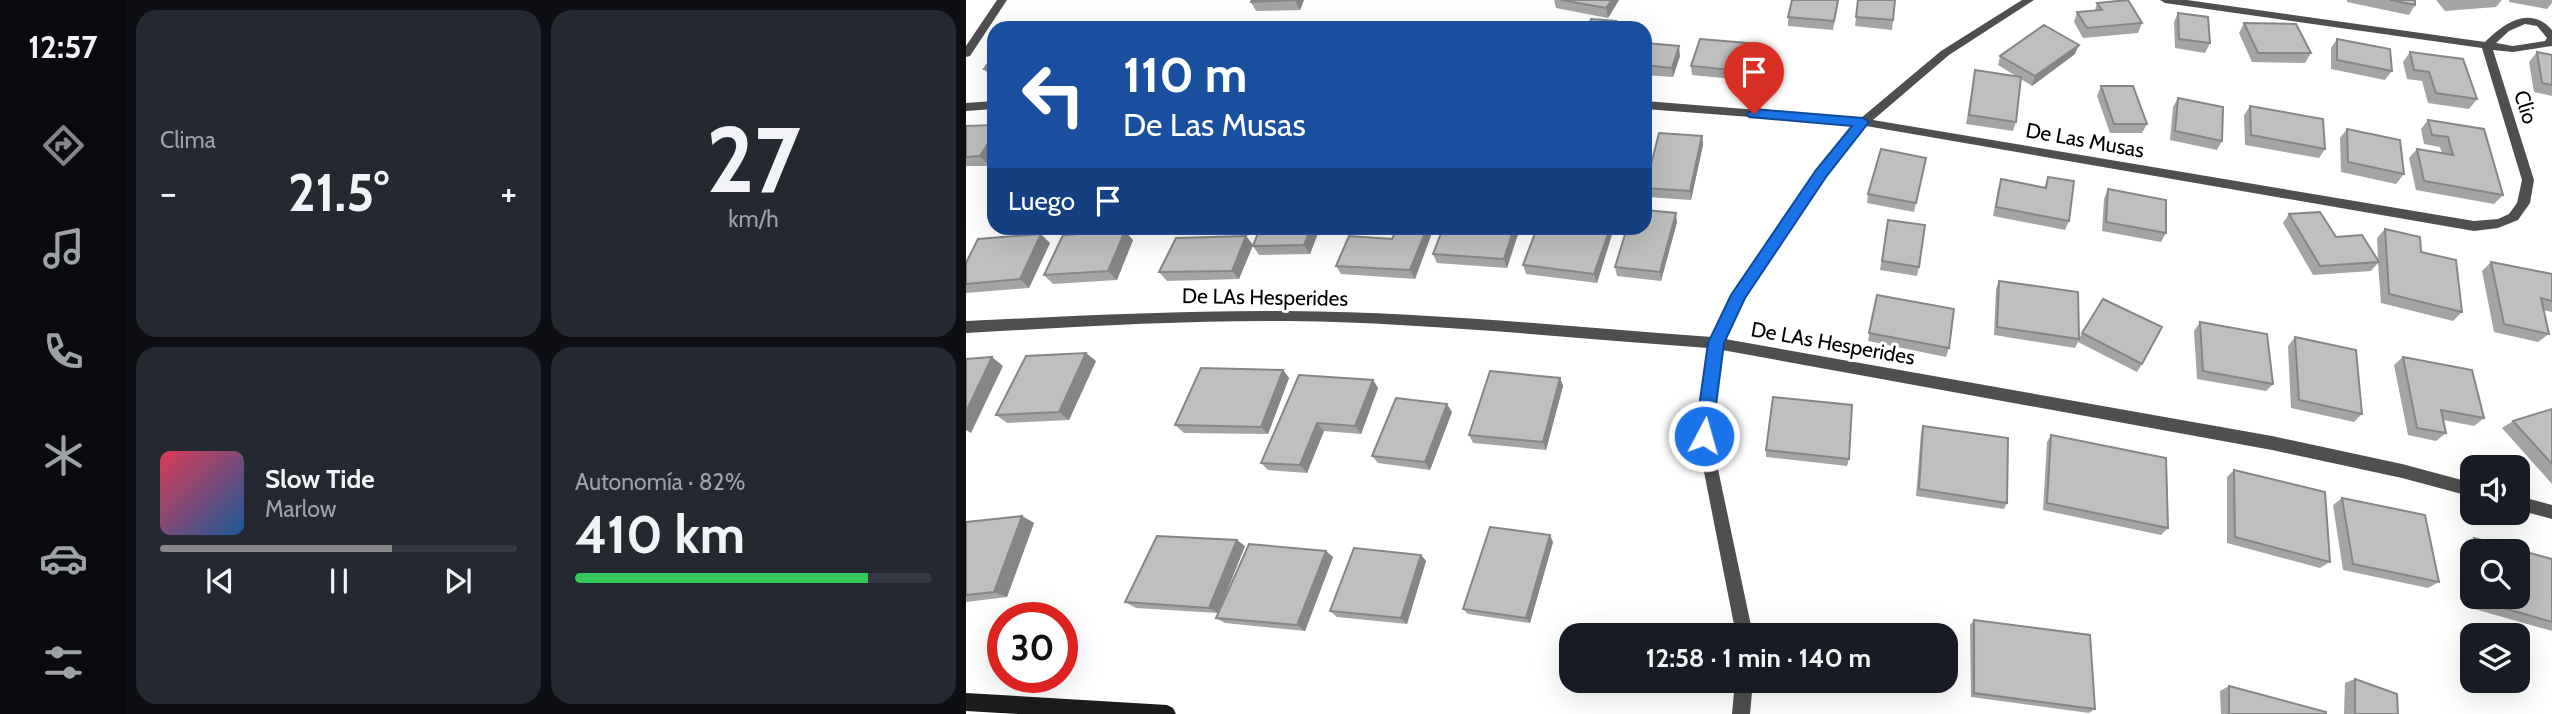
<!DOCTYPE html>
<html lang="es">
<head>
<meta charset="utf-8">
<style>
	:root { --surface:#171b24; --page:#242831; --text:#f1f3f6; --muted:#9ea1a6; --line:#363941; --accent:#858687 }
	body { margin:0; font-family:Cabin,sans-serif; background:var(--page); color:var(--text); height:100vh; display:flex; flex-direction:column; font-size:26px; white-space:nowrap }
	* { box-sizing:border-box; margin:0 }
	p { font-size:23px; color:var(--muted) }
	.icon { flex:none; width:38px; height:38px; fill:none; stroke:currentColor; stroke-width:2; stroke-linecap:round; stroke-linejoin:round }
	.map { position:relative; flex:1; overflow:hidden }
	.details { display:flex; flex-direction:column; gap:10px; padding:10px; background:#0d0f14; width:840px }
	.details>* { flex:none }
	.banner { position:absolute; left:21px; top:21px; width:665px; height:214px; border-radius:21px; box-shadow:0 7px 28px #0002; background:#1a4fa0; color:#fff; overflow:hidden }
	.controls { position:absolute; left:1494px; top:455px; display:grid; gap:14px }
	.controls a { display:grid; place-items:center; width:70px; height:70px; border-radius:14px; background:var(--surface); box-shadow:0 7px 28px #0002; font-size:35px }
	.speed { position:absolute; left:21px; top:602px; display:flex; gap:14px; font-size:35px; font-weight:700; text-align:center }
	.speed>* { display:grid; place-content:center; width:91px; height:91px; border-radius:50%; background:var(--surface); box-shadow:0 7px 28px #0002; line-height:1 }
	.speed .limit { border:10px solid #d22; background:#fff; color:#111 }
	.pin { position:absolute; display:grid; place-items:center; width:60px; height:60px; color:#fff; margin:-72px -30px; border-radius:50% 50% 50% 0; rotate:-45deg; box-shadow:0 0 7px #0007 }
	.pin .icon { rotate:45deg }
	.me { position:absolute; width:77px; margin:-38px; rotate:6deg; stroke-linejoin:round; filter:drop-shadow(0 0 5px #0008) }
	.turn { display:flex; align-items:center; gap:24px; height:147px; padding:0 21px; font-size:32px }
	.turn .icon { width:91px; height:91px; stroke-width:2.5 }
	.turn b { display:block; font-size:49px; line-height:60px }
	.then { display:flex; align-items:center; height:66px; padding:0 21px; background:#0003; gap:14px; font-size:26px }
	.big { font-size:52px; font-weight:700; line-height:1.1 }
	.details .card { flex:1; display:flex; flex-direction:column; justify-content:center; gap:10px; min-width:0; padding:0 24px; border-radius:21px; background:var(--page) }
	.details .dial { align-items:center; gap:0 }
	.dial b { font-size:91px; line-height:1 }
	.song { display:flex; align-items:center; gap:21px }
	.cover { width:84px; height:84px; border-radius:10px; background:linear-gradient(135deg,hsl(350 70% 55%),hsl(210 70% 35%)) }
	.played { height:7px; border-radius:4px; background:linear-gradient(90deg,var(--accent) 65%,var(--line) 65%) }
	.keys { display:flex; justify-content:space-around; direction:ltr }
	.heat { display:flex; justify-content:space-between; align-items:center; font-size:38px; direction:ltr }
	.charge { height:10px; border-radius:5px; background:linear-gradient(90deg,#34c759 82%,var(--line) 0) }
	.details .tiles { flex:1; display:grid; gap:10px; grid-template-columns:repeat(2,1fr) }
	.trip { position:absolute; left:593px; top:623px; width:399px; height:70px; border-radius:21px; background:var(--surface); box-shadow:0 7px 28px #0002; font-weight:700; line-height:70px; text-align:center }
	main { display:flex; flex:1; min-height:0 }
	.menu { display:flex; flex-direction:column; width:126px; justify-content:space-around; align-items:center; background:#090b0e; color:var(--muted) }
	.menu .icon { width:49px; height:49px }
	.menu .current { color:var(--accent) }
	.menu b { font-size:32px; color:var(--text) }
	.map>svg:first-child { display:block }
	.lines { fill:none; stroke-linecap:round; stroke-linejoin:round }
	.minor { fill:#4f4f4f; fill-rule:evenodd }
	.secondary { fill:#1c1c1c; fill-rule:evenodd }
	.wall { fill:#a4a4a4; fill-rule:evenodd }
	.shaded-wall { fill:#868686 }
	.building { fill:#bfbfbf; stroke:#868686; stroke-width:2 }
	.route { fill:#1a73e8; stroke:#114b97; stroke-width:2 }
	.labels { text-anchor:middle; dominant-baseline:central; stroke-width:6; stroke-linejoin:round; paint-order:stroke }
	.street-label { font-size:21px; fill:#000; stroke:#fff }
</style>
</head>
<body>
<main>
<nav class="menu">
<b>12:57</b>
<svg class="icon current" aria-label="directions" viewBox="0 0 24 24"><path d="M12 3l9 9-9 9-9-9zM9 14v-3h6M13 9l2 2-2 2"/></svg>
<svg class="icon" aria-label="music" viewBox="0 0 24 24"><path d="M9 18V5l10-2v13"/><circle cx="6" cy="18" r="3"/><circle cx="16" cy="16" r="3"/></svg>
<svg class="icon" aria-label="phone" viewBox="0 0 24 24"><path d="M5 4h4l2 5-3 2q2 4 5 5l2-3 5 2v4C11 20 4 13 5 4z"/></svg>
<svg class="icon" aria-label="climate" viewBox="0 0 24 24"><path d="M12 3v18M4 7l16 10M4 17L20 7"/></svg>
<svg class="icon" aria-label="car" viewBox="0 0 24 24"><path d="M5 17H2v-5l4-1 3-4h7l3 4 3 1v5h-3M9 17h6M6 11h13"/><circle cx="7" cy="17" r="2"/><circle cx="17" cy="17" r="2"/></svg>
<svg class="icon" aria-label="filters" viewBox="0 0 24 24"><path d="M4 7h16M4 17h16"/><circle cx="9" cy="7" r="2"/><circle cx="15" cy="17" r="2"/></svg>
</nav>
<section class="details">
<div class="tiles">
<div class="card"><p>Clima</p>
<div class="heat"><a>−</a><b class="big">21.5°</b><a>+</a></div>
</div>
<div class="card dial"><b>27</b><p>km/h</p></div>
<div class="card">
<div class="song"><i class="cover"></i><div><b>Slow Tide</b><p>Marlow</p></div></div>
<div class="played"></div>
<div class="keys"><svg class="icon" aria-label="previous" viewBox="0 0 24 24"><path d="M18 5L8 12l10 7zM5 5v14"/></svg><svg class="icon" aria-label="pause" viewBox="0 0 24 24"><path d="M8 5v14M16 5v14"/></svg><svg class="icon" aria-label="next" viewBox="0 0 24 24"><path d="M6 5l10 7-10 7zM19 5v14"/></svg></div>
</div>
<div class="card"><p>Autonomía · 82%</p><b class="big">410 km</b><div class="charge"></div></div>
</div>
</section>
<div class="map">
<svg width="1586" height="714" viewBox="0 0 1586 714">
	<rect width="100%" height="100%" fill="#fff"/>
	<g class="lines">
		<!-- minor -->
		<path class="minor" d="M31,0H41L4,56L0,57V46Z
			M1056,0H1068L983,55L907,120L1508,221L1532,219L1543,214L1551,203L1556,180L1516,48L1199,3L1194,0H1221L1519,42C1538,23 1564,5 1586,30V46L1547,52L1527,50L1568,180L1564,203L1552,220L1532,228L1508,231L900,126C846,192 795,262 759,339L1306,436L1436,464L1507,483V497L1436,478L1306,450L756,350L745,436L787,635H770L731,436L742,348C603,338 463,323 324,321C216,320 108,327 0,333V321C108,316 215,310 323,311C464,312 605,327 746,337C783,261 834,190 888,125L679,109V101L895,118L975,51ZM1559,24L1571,26L1581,38L1579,41L1547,46L1530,43L1543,31Z
			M28,101V109L0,111V103Z
			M1552,496L1586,505V519L1552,510Z
			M769,681H787L784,714H766Z"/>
		<!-- secondary -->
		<path class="secondary" d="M0,693L201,705L207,708L210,714H52L0,711Z"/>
	</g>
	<!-- wall -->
	<path class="wall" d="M338,0L334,10L290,11L285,2Z
		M588,0H653L642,18L590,8Z
		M826,0H873L867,30L822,26V17Z
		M892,0H929L926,30L889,26Z
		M1381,0H1449V5L1443,15L1381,2Z
		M1470,0H1536L1530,7L1479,11Z
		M1543,0H1586V3L1581,9L1543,2Z
		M1131,3L1176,23L1172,33L1117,38L1108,22L1111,12L1129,11Z
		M1212,13L1244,43L1239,53L1209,48L1208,22Z
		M1278,23L1345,53L1339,63L1286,62L1273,33Z
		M1371,39L1426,71L1419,80L1365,69V48Z
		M679,43L714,56L707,77L679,75Z
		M1444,52L1511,99L1503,109L1462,103L1456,81L1441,79L1437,62Z
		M1571,52L1586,55V96L1568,92L1563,62Z
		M793,54L787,81L726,75L725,66Z
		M1109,54L1066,86L1055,79L1050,122L1047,131L1000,124L1009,70L1050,76L1032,65L1034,56Z
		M28,55V79H26L18,69Z
		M1135,86L1181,124L1176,133H1144L1131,96Z
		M1212,98L1256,141L1251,150L1204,140L1207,107Z
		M1284,106L1359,149L1353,158L1279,145L1278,115Z
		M1462,120L1518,129L1537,195L1528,204L1450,190L1443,158L1451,149L1476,153L1474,147L1458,144L1455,129Z
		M0,126L23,166H0Z
		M1381,129L1438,174L1430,184L1375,172L1374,138Z
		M736,136L737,145L725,200L681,197L679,188Z
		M960,158L948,212L901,203L902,194Z
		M1082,177L1103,221L1099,230L1027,216L1032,189L1035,179L1078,188Z
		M1142,189L1200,233L1195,242L1136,231L1138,199Z
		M1323,214L1370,237L1412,261L1411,238L1419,229L1455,252L1496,312L1487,321L1415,303L1412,263L1405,271L1347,275L1317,223Z
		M922,220L953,267L951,276L914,270Z
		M711,222L695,281L651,276L649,267Z
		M354,228L344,254L293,255L287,246Z
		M477,228H554L541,268L471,263L467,254Z
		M571,228H648L631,283L560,274L557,265Z
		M467,230L449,279L375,274L370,266L426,239Z
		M280,236L287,245L273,279L201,281L193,272Z
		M167,240L151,280L87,284L78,275Z
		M84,243L63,288L0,293V263Z
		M1525,262L1586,274V312L1577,310L1583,334L1572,342L1528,332L1516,271Z
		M1033,281L1113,338L1137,299L1176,364L1171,372L1112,342L1109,348L1028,335L1030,289Z
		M911,295L983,348L980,357L902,341Z
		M1234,322L1307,384L1300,391L1231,379L1228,331Z
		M1329,337L1396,414L1388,422L1325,408L1322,346Z
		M1437,357L1518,418L1508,426L1477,420L1480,433L1470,441L1442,435L1428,365Z
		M130,361L103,420L41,423L30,415Z
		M317,370L323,378L302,434L218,433L209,425Z
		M594,378L597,386L580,450L507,443L503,435Z
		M407,380L412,388L395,434L358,431L341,473L302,470L295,463Z
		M1586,409V484L1536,428L1547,421Z
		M486,412L464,470L412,463L406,456Z
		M957,426L1041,503L1038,509L950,496L955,433Z
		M1085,435L1202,528L1195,535L1077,510L1081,442Z
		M800,450L883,459L881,466L800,457Z
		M1268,470L1364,562L1354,568L1261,543V477Z
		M1376,498L1473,582L1462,588L1377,570L1367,505Z
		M56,516L68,523L41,597L0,602V522Z
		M1508,538L1586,559V631L1505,608L1497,544ZM1507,551H1552V597H1507Z
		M587,542L564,623L502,614L497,609Z
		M279,546L252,613L170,608L159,602Z
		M360,551L367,557L339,631L259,623L250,618Z
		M455,555L460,561L441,624L371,617L364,611Z
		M1008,620L1129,709L1123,713L1005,697L1004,625Z
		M1389,679L1432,714H1378L1379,683Z
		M1263,686L1360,714H1255L1254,691Z"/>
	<!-- shaded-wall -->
	<path class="shaded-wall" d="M329,0H338L334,10Z
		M646,0H653L642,18L640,8Z
		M793,44V54L787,81V72Z
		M1113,45L1109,54L1066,86L1069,76Z
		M713,46L714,56L707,77L706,68Z
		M28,134V157L23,166L14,156Z
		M736,136L737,145L725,200L724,191Z
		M710,213L711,222L695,281L694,272Z
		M345,228H354L344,254L338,245Z
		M461,228H466L467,230L449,279L444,270Z
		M548,228H554L541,268L538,259Z
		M644,228H648L631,283L628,274Z
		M159,231L167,240L151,280L142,271Z
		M75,234L84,243L63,288L54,279Z
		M280,236L287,245L273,279L266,271Z
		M120,353L130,361L103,420L93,412Z
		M26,357L37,366L5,433L0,430V412Z
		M317,370L323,378L302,434L295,427Z
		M594,378L597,386L580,450L577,442Z
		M407,380L412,388L395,434L389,426Z
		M481,404L486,412L464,470L459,462Z
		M351,423L358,431L341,473L334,465Z
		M56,516L68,523L41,597L28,592Z
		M584,535L587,542L564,623L560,618Z
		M271,540L279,546L252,613L243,608Z
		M360,551L367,557L339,631L331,625Z
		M455,555L460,561L441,624L435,618Z"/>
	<!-- building -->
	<path class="building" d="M286,0H330L285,2Z
		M595,0H646L640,8Z
		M826,0H872L868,21L822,17Z
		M892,0H929L927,20L890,17Z
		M1162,0L1176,23L1121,28L1111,12L1136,10L1131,3Z
		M1424,0H1449V5Z
		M1212,13L1242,17L1244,43L1213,39Z
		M625,19L650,21L647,28H622Z
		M1278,23L1330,24L1345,53H1292Z
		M330,24L329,28H271L272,25Z
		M1078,25L1113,45L1069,76L1034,56Z
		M432,26L479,27L431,28Z
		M734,39L793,44L787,72L725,66Z
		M1371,39L1424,49L1426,71L1371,60Z
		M679,43L713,46L706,68L679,65Z
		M1444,52L1497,59L1511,99L1470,93L1463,72L1448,70Z
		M1571,52L1586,55V85L1576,83Z
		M28,55V69H18Z
		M1009,70L1055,77L1050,122L1003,115Z
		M1135,86H1167L1181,124H1148Z
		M1212,98L1257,107L1256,141L1209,131Z
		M1284,106L1357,119L1359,149L1285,135Z
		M1462,120L1518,129L1537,195L1458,181L1451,149L1487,155L1482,137L1466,135Z
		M28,125V134L14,156L0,157V126Z
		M1381,129L1434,140L1438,174L1382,162Z
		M693,133L736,136L724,191L679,188Z
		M915,149L960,158L950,203L902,194Z
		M1082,177L1108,181L1103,221L1030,207L1035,179L1080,188Z
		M1142,189L1200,200V233L1140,222Z
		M679,210L710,213L694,272L649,267L661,228H679Z
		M1354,212L1370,237L1396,235L1413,262L1354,266L1323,214Z
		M922,220L959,225L953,267L916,261Z
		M294,228H345L338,245L287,246Z
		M431,228H461L444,270L370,266L383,236L426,239Z
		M477,228H548L538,259L467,254Z
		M571,228H644L628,274L557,265Z
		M1419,229L1454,237L1455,252L1490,260L1496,312L1423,294Z
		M159,231L142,271L78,275L97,235Z
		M75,234L54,279L0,284V263L12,239Z
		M280,236L266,271L193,272L210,238Z
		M1525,262L1586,274V301L1575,298L1583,334L1538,324Z
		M1033,281L1112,292L1113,339L1031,327Z
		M911,295L988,309L983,348L903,333Z
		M1137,299L1196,327L1176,364L1116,333Z
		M1234,322L1301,334L1307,384L1237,371Z
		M1329,337L1390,350L1396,414L1333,400Z
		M120,353L93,412L30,415L60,356Z
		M26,357L0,412V359Z
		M1437,357L1506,370L1518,418L1475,410L1480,433L1451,428Z
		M235,368L317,370L295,427L209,425Z
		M524,371L594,378L577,442L503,435Z
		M333,375L407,380L389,426L351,423L334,465L295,463Z
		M807,397L886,405L883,459L800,450Z
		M430,398L481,404L459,462L406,456Z
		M1586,409V464L1547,421Z
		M957,426L1042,438L1041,503L953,489Z
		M1085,435L1200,458L1202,528L1081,503Z
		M1268,470L1359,492L1364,562L1269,537Z
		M1376,498L1459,515L1473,582L1387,564Z
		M56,516L28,592L0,595V522Z
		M524,527L584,535L560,618L497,609Z
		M191,536L271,540L243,608L159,602Z
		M1508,538L1586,559V622L1517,602L1516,597H1552V551H1510Z
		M283,544L360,551L331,625L250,618Z
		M388,548L455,555L435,618L364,611Z
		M1008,620L1124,635L1129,709L1008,693Z
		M1389,679L1431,694L1432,714H1389Z
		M1263,686L1360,712V714H1263Z"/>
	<!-- route -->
	<path class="route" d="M788,109L897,118L903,122L860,177L779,298L758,343L746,436L744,441L738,443L732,441L729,436L742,343L765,295L850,170L886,126L783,117L781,114Z"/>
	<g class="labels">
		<!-- street labels -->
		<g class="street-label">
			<text transform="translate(1560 107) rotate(73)">Clio</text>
			<text transform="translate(1119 140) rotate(10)">De Las Musas</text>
			<text transform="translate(299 297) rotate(1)">De LAs Hesperides</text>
			<text transform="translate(867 343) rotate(10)">De LAs Hesperides</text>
		</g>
	</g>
</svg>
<div class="controls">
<a><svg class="icon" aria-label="sound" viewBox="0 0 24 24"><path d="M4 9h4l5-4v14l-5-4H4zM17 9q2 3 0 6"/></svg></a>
<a><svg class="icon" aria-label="search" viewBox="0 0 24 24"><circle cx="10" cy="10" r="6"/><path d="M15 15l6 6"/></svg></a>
<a><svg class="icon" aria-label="layers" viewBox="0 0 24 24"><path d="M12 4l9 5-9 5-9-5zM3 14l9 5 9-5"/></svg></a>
</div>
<div class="speed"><div class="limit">30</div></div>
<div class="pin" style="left:788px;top:114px;background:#d93025"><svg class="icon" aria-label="arrive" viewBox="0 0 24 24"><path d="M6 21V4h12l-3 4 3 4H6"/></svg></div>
<svg class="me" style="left:738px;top:436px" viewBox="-20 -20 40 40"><circle r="17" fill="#1a73e8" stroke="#fff" stroke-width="3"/><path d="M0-11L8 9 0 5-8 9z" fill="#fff"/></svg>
<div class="trip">12:58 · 1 min · 140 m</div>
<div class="banner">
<div class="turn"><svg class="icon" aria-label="left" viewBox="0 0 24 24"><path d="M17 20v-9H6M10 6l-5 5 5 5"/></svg><div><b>110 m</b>De Las Musas</div></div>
<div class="then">Luego<svg class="icon" aria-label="arrive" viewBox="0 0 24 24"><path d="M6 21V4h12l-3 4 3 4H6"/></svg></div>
</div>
</div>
</main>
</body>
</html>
